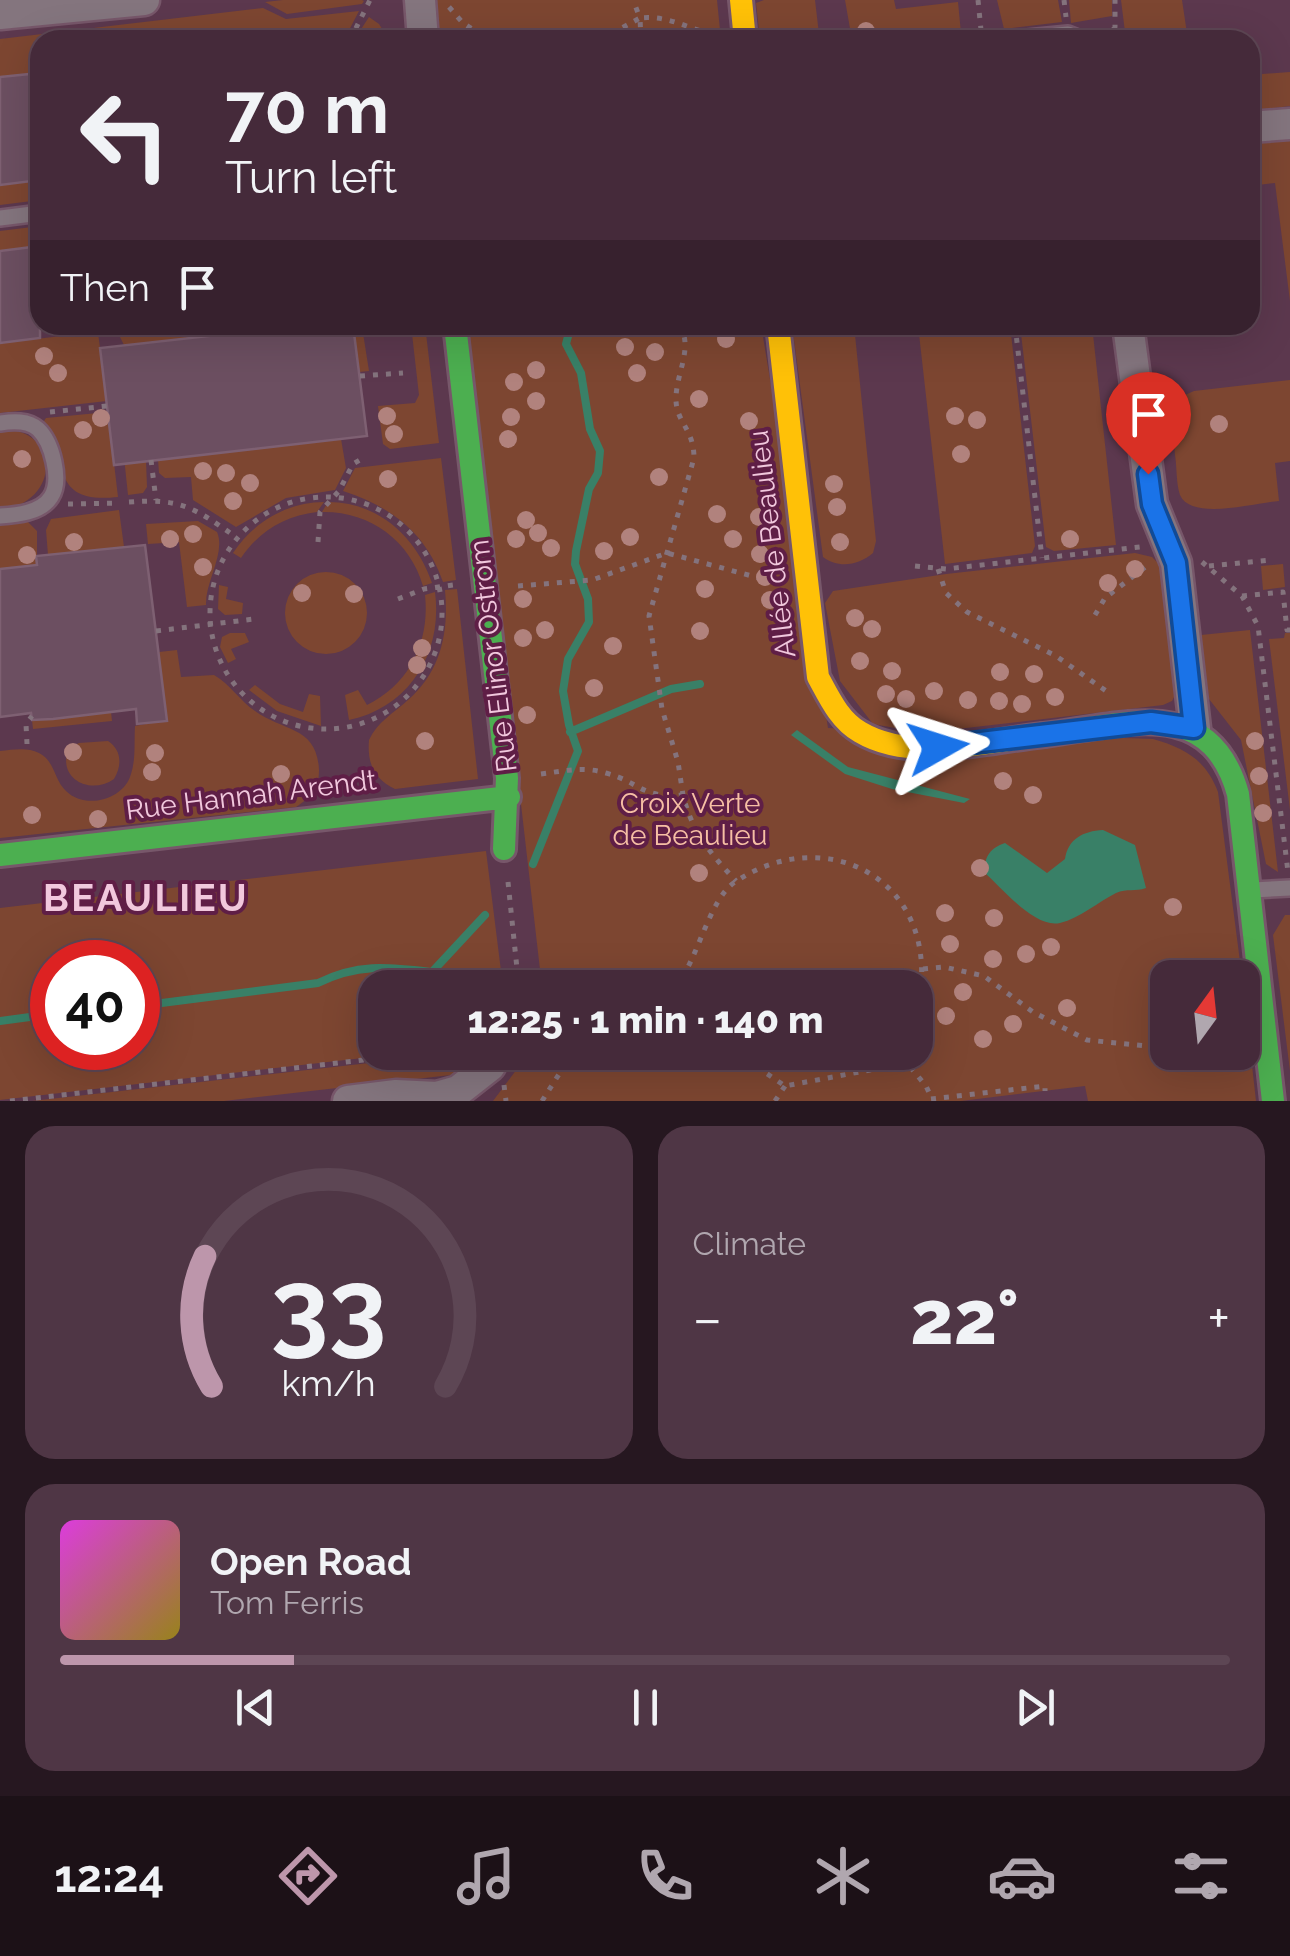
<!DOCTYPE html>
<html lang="en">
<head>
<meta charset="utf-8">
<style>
	:root { --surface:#452a3a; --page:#4f3645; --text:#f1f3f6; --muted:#b0a7af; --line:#5d4654; --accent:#bd96ab }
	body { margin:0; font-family:Raleway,sans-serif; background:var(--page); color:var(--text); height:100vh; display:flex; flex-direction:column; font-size:38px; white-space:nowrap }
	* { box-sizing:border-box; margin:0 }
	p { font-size:32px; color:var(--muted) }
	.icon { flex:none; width:55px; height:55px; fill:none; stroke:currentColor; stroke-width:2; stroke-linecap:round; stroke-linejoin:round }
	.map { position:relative; height:1101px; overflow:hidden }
	.panel { display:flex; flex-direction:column; gap:25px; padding:25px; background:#261720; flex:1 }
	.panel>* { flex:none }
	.guide { position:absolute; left:30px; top:30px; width:1230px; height:305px; border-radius:30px; box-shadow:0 10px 40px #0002,0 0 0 2px var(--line); background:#452a3a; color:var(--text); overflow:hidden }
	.needle { width:65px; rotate:15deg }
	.controls { position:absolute; left:1150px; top:960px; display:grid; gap:20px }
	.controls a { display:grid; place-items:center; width:110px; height:110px; border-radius:20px; background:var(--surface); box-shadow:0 10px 40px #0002,0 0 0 2px var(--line); font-size:50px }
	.speed { position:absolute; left:30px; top:940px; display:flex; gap:20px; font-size:50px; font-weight:700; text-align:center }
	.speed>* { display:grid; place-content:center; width:130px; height:130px; border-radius:50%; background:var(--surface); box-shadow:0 10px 40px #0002,0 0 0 2px var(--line); line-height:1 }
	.speed .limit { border:15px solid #d22; background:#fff; color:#111 }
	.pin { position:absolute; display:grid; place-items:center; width:85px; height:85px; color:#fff; margin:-102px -42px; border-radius:50% 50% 50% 0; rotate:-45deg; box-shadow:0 0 10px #0007 }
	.pin .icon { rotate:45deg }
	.me { position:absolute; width:110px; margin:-55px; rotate:84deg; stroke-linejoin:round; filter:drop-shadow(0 0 8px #0008) }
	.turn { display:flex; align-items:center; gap:35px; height:210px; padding:0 30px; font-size:45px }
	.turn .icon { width:130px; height:130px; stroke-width:2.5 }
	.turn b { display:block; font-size:70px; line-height:85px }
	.then { display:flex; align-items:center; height:95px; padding:0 30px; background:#0003; gap:20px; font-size:38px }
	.big { font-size:75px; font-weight:800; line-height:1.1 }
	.panel .card { flex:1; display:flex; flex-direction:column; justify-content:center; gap:15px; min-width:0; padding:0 35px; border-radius:30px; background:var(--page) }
	.panel .dial { align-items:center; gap:0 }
	.dial svg { height:260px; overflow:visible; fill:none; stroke:var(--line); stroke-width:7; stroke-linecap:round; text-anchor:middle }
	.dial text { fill:var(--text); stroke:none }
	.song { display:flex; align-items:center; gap:30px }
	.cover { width:120px; height:120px; border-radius:15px; background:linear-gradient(135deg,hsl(300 70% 55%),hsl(50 70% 35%)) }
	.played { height:10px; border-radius:5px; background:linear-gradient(90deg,var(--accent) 20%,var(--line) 20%) }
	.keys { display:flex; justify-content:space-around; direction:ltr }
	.heat { display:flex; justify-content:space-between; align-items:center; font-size:55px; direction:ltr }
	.panel .tiles { flex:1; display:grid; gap:25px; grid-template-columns:1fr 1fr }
	.card:last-child { grid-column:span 2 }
	.trip { position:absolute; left:358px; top:970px; width:575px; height:100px; border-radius:30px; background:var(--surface); box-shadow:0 10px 40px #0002,0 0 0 2px var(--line); font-weight:800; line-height:100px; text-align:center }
	.menu { display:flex; height:160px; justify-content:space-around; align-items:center; background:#1c1117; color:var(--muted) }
	.menu .icon { width:70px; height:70px }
	.menu .current { color:var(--accent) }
	.menu b { font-size:45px; color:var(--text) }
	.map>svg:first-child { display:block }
	.green { fill:#7d4631; fill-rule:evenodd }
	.water { fill:#398067 }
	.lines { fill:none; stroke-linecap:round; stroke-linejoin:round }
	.stream { stroke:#398067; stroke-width:8 }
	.building { fill:#6c4f61; stroke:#7e6072; stroke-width:2.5 }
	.lane-casing { stroke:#77576a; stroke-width:20 }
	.street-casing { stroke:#77576a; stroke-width:35 }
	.fast-casing { stroke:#77576a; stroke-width:28 }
	.slow-casing { stroke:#77576a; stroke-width:28 }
	.path { stroke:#84737d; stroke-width:5; stroke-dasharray:5 8; stroke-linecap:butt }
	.lane { stroke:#84757e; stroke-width:15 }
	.street { stroke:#84757e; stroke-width:30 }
	.fast { stroke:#4caf50; stroke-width:22 }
	.slow { stroke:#ffc107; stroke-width:22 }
	.tree { fill:#b1827d }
	.route-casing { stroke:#114b97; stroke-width:25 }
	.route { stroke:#1a73e8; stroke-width:18 }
	.labels { text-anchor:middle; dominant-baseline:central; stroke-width:8; stroke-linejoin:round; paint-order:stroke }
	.street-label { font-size:28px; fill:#f1c8dd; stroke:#5f1e46 }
	.park-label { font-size:28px; fill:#f6bfa4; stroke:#5f1e46 }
	.district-label { font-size:38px; font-weight:bold; letter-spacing:2.5px; fill:#f1c8dd; stroke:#5f1e46 }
</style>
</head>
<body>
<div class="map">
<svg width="1290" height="1101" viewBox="0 0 1290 1101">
	<rect width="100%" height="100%" fill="#5c384e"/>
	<!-- green -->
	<path class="green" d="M283,0H362L364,1L362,4L287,14L265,2Z
		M428,0H717L721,40H433Z
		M764,0H815L819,34L817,40H760L756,3Z
		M845,0H894L896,9L958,2L961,33L911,40H852Z
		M997,0H1058L1062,22L1004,29Z
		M1069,0H1112V16L1071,23Z
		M1121,0H1182L1188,40H1126Z
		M263,8L286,19L359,11L344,40H40V73L0,77V39Z
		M369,17L379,24L389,40H354Z
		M1290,72V106L1250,111V75Z
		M1290,132V301L1275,183L1250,186V136Z
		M40,181V200L0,205V185Z
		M40,226V246L0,251V231Z
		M61,325H97L107,401L0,413V343L62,336Z
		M114,325H307L124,345L120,337L110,335V329Z
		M353,325H386L387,329L363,333L369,371L359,372Z
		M411,325H425L439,443L390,449L383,444L378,406L415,403L419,395Z
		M466,325H761L828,728L1153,739C1185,748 1206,760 1218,792L1242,977L1168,978V1052H1242L1243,985L1256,1101H1088L1085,1086L961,1101H493L529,1053L915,1052V988L542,987Z
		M792,325H854L876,541L873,553C859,565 839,569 823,557Z
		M918,325H1010L1035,546L1032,553L945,564Z
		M1020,325H1092L1116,545L1054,551L1046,547Z
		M1290,380V461L1275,463L1279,501C1255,503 1191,521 1180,495C1176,484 1177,467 1175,455C1174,436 1169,417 1176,399L1194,391Z
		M119,410L146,461L147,487L143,493L128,495Z
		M108,412L118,497C51,504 69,466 44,421L46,418Z
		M0,429C62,428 61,503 0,510Z
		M341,439L346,468L335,490L286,498L236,527L193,500L191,477L165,478L159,473L158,459Z
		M441,458L456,580L443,582C426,533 392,507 343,491L355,468Z
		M324,502L317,512C285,516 259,531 241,558L233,553C253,522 288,502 324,502Z
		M328,502C379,502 417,538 432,583L423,586C410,540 369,511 322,512Z
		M119,510L124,547L48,555L46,530L51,519Z
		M27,521L37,531V565L0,569V524Z
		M198,521L217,532C226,553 205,582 206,605L187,607L179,542L148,544L146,524Z
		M1135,553L1152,557L1164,569L1177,691L1172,701L1163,705L923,733L873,724L840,681L825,603L833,591L946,574Z
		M1283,564L1285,587L1263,590L1261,566Z
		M285 613a41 41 0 1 1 82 0a41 41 0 1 1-82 0Z
		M219,585L228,587L226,599L243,603L242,614L225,615L218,609Z
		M457,589L478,779L395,789C374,779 367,763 369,740C377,722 394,713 408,700C441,671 449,632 445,590Z
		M435,592C443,652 410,707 349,720L345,695L358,690L367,705C410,684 430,641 425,595Z
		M1250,630L1278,872L1266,864L1241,740L1209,699L1201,635Z
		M230,633H245L249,642L231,649L236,659L228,663L220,647L222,637Z
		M1285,633H1290V810L1269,639L1284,638Z
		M177,650L181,677L214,675C230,684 240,701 255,711C284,732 317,726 319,770C319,789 311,797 296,807L0,838V751C13,750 27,747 39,753C55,761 54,780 66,791C85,810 124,800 131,774C136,759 134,741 135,726L167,720L159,652Z
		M255,685L280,704L303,712L309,694L320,696L321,726L277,711L249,690Z
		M111,712L112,721L33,729L32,720Z
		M108,741C122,750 122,766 114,779C90,796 56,778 69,748L79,743Z
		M486,851L503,987L375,988V1052L406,1053L0,1100V908ZM52,962H138V1048H52Z
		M1285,915H1290V1071L1273,935Z
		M458,1053H494L463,1072L451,1075L224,1101H32Z"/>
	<!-- water -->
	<path class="water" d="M797,730L848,767L970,799L964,803L892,789L845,774L791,735Z
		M1103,830L1135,845L1146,888C1135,892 1127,888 1116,893C1098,902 1080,918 1060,923C1035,929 1002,888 984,872C985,856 990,848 1005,843L1047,873L1065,859C1068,839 1083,831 1103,830Z"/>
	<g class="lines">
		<!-- stream -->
		<path class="stream" d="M570,732L671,689L700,684
			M533,864L578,751L569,725L563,691L568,659L589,622L588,599L575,564L576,551L589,489L598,473L600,451L590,429L581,373L566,344L571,325
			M138,1006L318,983C358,963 388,967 432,972L485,915
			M0,1021L52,1014"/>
	</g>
	<!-- building -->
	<path class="building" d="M40,73V180L0,185V77Z
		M40,246V338L0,343V251Z
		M307,325H353L367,436L114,465L100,348Z
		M145,545L167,721L137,724L136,709L53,719L32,720L31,713L0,717V569L37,565L36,556Z"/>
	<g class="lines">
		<!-- lane casing -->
		<g class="lane-casing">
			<path id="lane" d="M1007,40L1068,34L1083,40
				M0,218L40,213
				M0,423C13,421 28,420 38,429C52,442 62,480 51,497C41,513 16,515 0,516
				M1253,890L1290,888"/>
		</g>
		<!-- street casing -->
		<g class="street-casing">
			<path id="street" d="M420,0L423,40
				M0,14L144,0
				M1250,127L1290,124
				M1128,325L1152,504L1176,563L1195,728
				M348,1101L396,1095L437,1097L458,1091L490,1066"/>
		</g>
		<!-- fast casing -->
		<g class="fast-casing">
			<path id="fast" d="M455,325L507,778L504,849
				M1044,735C1123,725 1210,693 1238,794L1273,1101
				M0,855L509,797"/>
		</g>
		<!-- slow casing -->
		<g class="slow-casing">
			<path id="slow" d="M741,0L745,40
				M778,325L818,677C829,697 839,720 860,732C912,763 987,741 1044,735"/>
		</g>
		<!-- path -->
		<path class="path" d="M978,0L982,40
			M1064,0L1066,17
			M449,7L463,23L489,40
			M350,40L370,0
			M600,40L640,18L633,0
			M641,40L640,18C667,15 687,28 711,34
			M1106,40L1115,27V0
			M680,325C693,349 677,371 676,397C675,422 694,428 694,458L649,616L662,709L678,762L683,795
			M1015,325L1042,558
			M360,376L403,373
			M50,412L107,406
			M151,460L156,500
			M210 613a116 116 0 1 1 232 0a116 116 0 1 1-232 0Z
			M129,502C182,498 194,508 236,537
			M68,504L119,503
			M318,542L320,512L339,491L353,464L363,458
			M1202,562L1242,596L1258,626L1288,872
			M915,566L946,569L1140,547
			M1209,566L1270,560
			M938,569L946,593L967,612L1056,656L1109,693
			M518,586L592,580L667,553L774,582
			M1242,596L1283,592L1287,630H1290
			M398,599L424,589L453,585
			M1095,615L1105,598L1148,565
			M156,631L254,619
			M27,744L26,724L32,716
			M541,774C564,771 583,766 606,773C640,782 642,799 683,795C692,832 710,853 736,881
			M508,882L519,988
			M923,969L944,967L984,976L1033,1012L1087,1040L1157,1047L1168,1045
			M675,988C698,960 709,899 735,882C823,823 931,876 921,986C920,999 920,1012 915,1024
			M735,1052L785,1086L870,1070L902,1057L904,1052
			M902,1057L926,1086L932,1099
			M504,1085L506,1101
			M931,1099L1045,1086V1091
			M10,1101L432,1052
			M542,1101L573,1052
			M775,1101L785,1086"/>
		<!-- lane -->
		<use href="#lane" class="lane"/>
		<!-- street -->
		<use href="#street" class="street"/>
		<!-- fast -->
		<use href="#fast" class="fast"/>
		<!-- slow -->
		<use href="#slow" class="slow"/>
	</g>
	<!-- trees -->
	<g class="tree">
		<circle cx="866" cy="31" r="9"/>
		<circle cx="726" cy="339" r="9"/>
		<circle cx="625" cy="347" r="9"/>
		<circle cx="655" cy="352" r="9"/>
		<circle cx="44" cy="356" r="9"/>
		<circle cx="536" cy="370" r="9"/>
		<circle cx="58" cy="373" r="9"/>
		<circle cx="637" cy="373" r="9"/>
		<circle cx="514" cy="382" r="9"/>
		<circle cx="699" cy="399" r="9"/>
		<circle cx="536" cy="401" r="9"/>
		<circle cx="387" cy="416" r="9"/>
		<circle cx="955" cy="416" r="9"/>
		<circle cx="511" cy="417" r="9"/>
		<circle cx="101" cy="418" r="9"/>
		<circle cx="977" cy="420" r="9"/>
		<circle cx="749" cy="421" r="9"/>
		<circle cx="1219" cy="424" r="9"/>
		<circle cx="83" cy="430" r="9"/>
		<circle cx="394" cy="434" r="9"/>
		<circle cx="508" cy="439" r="9"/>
		<circle cx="961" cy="454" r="9"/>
		<circle cx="22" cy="459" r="9"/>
		<circle cx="203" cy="471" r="9"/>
		<circle cx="226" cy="473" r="9"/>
		<circle cx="659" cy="477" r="9"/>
		<circle cx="388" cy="479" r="9"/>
		<circle cx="250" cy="483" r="9"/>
		<circle cx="834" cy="484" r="9"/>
		<circle cx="233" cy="501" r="9"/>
		<circle cx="837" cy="507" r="9"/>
		<circle cx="717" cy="514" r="9"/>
		<circle cx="759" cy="517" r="9"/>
		<circle cx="526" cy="520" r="9"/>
		<circle cx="538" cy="533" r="9"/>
		<circle cx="193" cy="534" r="9"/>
		<circle cx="630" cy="537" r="9"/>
		<circle cx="170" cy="539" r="9"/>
		<circle cx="516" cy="539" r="9"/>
		<circle cx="733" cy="539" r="9"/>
		<circle cx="1070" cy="539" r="9"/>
		<circle cx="74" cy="542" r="9"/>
		<circle cx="840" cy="542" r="9"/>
		<circle cx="551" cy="548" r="9"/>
		<circle cx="604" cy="551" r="9"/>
		<circle cx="760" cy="554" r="9"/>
		<circle cx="27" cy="555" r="9"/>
		<circle cx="203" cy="567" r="9"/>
		<circle cx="1135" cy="569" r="9"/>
		<circle cx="765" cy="577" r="9"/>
		<circle cx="1108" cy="583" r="9"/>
		<circle cx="705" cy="589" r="9"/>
		<circle cx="302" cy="593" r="9"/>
		<circle cx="354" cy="594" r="9"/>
		<circle cx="523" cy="599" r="9"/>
		<circle cx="770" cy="600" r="9"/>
		<circle cx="855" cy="618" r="9"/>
		<circle cx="872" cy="629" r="9"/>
		<circle cx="545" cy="630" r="9"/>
		<circle cx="700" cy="631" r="9"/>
		<circle cx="523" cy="638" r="9"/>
		<circle cx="613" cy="646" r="9"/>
		<circle cx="422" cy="648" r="9"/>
		<circle cx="860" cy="661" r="9"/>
		<circle cx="417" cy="665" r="9"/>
		<circle cx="892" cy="671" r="9"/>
		<circle cx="1000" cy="672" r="9"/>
		<circle cx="1034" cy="674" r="9"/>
		<circle cx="594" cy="688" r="9"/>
		<circle cx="934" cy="691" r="9"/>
		<circle cx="886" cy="694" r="9"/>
		<circle cx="1055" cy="697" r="9"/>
		<circle cx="906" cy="699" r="9"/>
		<circle cx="968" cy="700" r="9"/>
		<circle cx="999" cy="701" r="9"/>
		<circle cx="1022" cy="704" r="9"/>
		<circle cx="527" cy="715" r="9"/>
		<circle cx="425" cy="741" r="9"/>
		<circle cx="1255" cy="741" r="9"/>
		<circle cx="73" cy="752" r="9"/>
		<circle cx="155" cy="753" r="9"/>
		<circle cx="152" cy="772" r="9"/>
		<circle cx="281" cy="774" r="9"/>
		<circle cx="1259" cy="776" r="9"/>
		<circle cx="1003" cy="781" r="9"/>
		<circle cx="1033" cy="795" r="9"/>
		<circle cx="656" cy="808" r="9"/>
		<circle cx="1263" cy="813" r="9"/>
		<circle cx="32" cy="815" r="9"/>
		<circle cx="98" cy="819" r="9"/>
		<circle cx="980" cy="868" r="9"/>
		<circle cx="699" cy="873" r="9"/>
		<circle cx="1173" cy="907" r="9"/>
		<circle cx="945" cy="913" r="9"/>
		<circle cx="994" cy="918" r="9"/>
		<circle cx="950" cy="944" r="9"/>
		<circle cx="1051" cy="947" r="9"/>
		<circle cx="1026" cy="954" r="9"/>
		<circle cx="993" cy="959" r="9"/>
		<circle cx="963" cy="992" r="9"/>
		<circle cx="1067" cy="1008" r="9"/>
		<circle cx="946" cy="1016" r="9"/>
		<circle cx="1013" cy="1024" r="9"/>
		<circle cx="983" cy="1039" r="9"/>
		<circle cx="100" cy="1061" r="9"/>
	</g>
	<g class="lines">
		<!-- route casing -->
		<g class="route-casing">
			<path id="route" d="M938,747L1151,722L1194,728L1176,563L1152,504L1148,474"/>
		</g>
		<!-- route -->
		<use href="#route" class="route"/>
	</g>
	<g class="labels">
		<!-- street labels -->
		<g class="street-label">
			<text transform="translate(772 544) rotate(-97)">Allée de Beaulieu</text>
			<text transform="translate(493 656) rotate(-97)">Rue Elinor Ostrom</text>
			<text transform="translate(251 795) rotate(-7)">Rue Hannah Arendt</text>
		</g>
		<!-- park labels -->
		<g class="park-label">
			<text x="690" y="803">Croix Verte<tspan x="690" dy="32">de Beaulieu</tspan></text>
		</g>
		<!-- district labels -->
		<g class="district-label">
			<text x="146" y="897">BEAULIEU</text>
		</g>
	</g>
</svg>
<div class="controls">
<a><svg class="needle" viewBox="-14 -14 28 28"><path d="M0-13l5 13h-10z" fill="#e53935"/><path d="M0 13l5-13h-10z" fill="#b0a7af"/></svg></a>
</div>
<div class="speed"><div class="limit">40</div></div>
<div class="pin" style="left:1148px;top:474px;background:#d93025"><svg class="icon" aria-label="arrive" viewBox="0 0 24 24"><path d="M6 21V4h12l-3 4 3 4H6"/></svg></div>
<svg class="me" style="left:938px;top:747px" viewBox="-20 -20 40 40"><path d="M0-17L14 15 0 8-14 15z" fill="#1a73e8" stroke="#fff" stroke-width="4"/></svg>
<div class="trip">12:25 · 1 min · 140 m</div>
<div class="guide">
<div class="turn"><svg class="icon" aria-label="left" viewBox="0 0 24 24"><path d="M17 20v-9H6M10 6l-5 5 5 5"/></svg><div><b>70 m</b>Turn left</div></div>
<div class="then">Then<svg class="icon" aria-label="arrive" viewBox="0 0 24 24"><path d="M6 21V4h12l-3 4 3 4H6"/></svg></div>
</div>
</div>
<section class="panel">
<div class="tiles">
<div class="card dial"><svg viewBox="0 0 100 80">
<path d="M14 69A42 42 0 1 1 86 69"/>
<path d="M14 69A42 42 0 0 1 12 29" stroke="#bd96ab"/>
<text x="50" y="56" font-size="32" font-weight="700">33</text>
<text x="50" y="72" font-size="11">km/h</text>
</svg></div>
<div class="card"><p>Climate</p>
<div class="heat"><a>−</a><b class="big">22°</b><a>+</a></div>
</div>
<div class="card">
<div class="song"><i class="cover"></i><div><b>Open Road</b><p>Tom Ferris</p></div></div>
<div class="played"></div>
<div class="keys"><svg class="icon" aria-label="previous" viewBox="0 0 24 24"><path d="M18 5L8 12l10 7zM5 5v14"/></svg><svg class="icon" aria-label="pause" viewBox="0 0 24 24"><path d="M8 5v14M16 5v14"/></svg><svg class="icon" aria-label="next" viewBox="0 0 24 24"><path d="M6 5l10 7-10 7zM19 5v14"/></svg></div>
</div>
</div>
</section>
<nav class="menu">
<b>12:24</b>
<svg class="icon current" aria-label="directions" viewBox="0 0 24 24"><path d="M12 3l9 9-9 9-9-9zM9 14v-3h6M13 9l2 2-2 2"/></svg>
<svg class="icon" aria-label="music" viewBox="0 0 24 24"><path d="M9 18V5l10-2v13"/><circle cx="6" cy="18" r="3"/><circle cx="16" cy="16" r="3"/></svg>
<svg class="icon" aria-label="phone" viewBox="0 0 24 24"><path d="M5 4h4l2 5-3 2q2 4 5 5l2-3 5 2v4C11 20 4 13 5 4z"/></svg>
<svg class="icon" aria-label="climate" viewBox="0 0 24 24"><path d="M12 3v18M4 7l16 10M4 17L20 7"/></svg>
<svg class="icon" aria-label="car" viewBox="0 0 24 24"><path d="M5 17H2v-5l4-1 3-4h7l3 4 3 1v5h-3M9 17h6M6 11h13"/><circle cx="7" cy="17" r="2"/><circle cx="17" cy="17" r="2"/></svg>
<svg class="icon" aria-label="filters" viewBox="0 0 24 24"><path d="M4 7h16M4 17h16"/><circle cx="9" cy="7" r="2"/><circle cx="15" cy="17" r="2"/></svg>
</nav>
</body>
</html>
